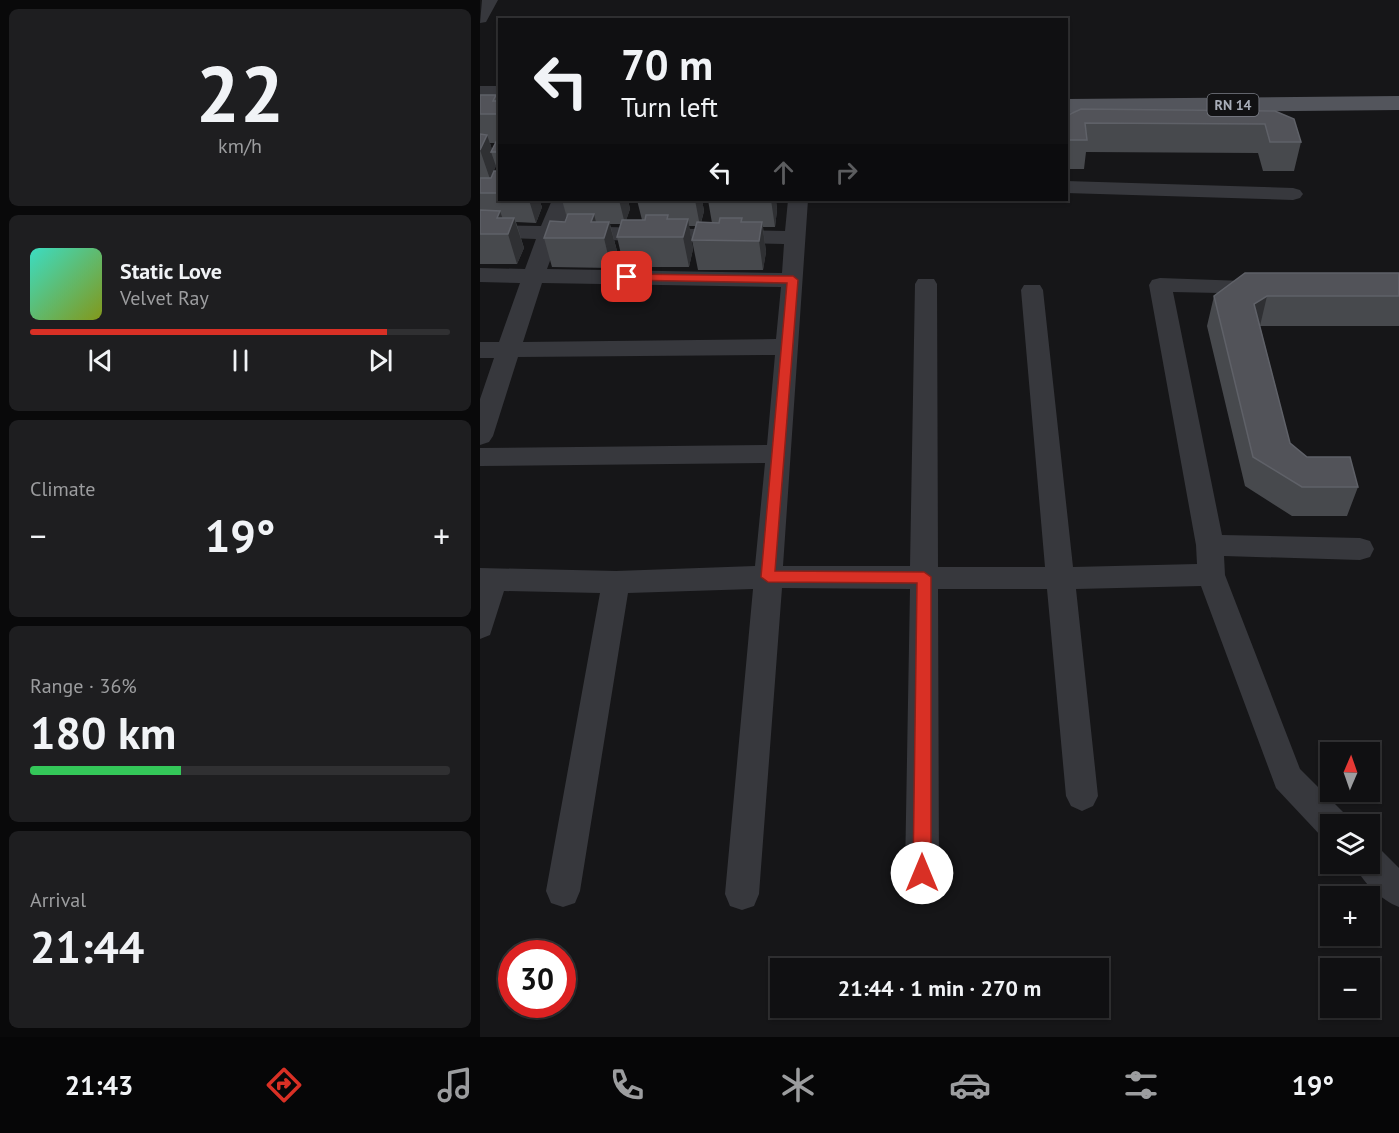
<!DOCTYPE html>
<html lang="en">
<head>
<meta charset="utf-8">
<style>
	:root { --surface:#101012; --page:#1e1e20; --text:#f1f3f6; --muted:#9c9d9f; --line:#303032; --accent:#d93025 }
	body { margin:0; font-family:"PT Sans",sans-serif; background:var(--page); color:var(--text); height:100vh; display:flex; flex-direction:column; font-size:22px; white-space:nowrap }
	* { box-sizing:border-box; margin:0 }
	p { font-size:20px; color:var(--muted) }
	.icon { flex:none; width:33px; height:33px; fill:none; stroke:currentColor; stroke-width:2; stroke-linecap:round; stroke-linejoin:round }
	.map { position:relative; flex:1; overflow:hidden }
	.side { display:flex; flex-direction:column; gap:9px; padding:9px; background:#09090a; width:480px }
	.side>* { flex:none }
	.hud { position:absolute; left:18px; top:18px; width:570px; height:183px; border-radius:0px; box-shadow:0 2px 4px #0004,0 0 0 2px var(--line); background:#101012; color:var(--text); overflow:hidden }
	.needle { width:39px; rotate:2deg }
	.buttons { position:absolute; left:840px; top:742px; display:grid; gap:12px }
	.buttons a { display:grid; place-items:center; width:60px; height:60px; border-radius:0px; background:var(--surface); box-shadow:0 2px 4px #0004,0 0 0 2px var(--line); font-size:30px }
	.speed { position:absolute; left:18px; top:940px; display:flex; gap:12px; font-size:30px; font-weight:700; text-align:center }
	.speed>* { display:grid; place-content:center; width:78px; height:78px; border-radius:50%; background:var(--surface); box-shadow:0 2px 4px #0004,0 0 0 2px var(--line); line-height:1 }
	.speed .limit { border:9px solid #d22; background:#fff; color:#111 }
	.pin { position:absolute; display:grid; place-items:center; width:51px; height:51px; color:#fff; margin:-26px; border-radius:12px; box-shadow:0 3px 9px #0006 }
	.me { position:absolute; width:66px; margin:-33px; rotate:0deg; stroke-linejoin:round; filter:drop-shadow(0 0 4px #0008) }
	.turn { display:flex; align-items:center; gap:21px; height:126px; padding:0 24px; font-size:27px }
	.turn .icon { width:78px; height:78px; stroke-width:2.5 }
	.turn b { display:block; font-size:42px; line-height:51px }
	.lanes { display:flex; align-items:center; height:57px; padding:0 24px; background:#0003; justify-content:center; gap:30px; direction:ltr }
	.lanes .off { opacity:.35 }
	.big { font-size:45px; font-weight:700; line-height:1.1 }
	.side .card { flex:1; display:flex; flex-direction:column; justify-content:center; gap:9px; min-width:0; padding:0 21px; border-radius:9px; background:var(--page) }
	.side .dial { align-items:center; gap:0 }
	.dial b { font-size:78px; line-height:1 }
	.song { display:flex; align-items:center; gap:18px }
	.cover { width:72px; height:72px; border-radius:9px; background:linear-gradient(135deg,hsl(170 70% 55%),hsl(70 70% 35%)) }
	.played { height:6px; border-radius:3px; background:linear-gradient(90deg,var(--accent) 85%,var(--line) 85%) }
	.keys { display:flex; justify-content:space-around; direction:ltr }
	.heat { display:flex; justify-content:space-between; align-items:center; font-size:33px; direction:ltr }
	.charge { height:9px; border-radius:4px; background:linear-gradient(90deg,#34c759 36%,var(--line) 0) }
	.trip { position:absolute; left:290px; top:958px; width:339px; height:60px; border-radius:0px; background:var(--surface); box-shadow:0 2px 4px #0004,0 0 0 2px var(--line); font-weight:700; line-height:60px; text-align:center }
	.tab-bar { display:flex; height:96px; justify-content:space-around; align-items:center; background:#060607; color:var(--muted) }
	.tab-bar .icon { width:42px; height:42px }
	.tab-bar .selected { color:var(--accent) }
	.tab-bar b { font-size:27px; color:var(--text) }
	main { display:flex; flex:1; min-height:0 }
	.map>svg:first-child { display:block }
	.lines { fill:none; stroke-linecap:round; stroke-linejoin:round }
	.minor { fill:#37383d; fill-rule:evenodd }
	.major { fill:#53555c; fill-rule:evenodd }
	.wall { fill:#47494d; fill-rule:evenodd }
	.shaded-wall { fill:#2f3033 }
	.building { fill:#525359; stroke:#5f6168; stroke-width:1.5 }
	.route { fill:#d93025; stroke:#8d1f18; stroke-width:1.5 }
	.labels { text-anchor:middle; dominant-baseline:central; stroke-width:6; stroke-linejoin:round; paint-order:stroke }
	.shield { fill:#111113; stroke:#7b7e86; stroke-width:1.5 }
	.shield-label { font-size:14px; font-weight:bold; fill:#a8adb8 }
</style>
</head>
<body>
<main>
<section class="side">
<div class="card dial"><b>22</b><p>km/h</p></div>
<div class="card">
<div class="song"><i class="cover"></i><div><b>Static Love</b><p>Velvet Ray</p></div></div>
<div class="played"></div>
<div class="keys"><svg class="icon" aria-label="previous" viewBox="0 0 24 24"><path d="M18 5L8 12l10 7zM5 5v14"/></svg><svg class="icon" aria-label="pause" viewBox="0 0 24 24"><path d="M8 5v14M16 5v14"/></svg><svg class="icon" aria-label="next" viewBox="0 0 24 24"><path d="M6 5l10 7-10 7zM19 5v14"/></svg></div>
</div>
<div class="card"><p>Climate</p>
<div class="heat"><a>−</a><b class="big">19°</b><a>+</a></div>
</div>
<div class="card"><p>Range · 36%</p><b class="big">180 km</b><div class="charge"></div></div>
<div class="card"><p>Arrival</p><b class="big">21:44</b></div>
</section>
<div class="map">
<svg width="919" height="1037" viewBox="0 0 919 1037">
	<rect width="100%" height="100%" fill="#161618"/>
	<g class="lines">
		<!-- minor -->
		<path class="minor" d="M2,0H18L6,22L0,23Z
			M0,86H20V98H0Z
			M586,181L813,188L820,190L823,194L820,198L813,200L586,193Z
			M72,200H92L83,226L305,231L308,200H328L303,566H430L435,284L438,279H454L457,284L458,567H565L541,290L544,285H560L563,290L593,567L717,564L716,545L669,285L672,280L680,278L793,282L796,287L793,292L785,294L693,292L742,535L880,538L890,541L894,549L890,557L880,560L744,556L745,575L820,769L865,814L869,825H850V839L841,836L796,788L721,586L596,589L618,796L613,806L602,811L591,806L586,796L567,589H458L459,873L454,884L442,889L430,884L425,873L430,589L302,588L279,894L274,906L262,910L250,906L245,894L273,589L148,593L100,891L95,903L83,907L71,903L66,891L120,593L24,591L10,635L0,639V568L136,571L275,566L285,463L0,466V448L287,445L295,355L38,357L13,436L9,442L0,445V399L14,358H0V342H19L40,283L0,282V268L45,269L56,239L0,237V225L61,226ZM78,239L304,244L302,273L67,269ZM62,283L301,287L296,339L43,342Z
			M890,846L902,851L919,868V907C901,900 882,882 874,864H890Z"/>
		<!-- major -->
		<path class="major" d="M919,96V110L586,113V99Z"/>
	</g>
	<!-- wall -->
	<path class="wall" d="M0,95H16L18,101H20V200H59L62,207L56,223L36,222L44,248L37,264H0ZM10,143H16L12,150ZM16,166L17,171L10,178Z
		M795,111L821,142L814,171H783L778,153L606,152L604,169H586V116Z
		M82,200H148L150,209L146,220H162L157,200H222L224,211L221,223H232L228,200H296L297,210L295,227H283L286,252L283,270H218L212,240L216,226H209L213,249L209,267H144L137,237L141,224H130L137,251L131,268L72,267L64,238L85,222L87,218Z
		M919,273V326H780L810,443L827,457L878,487L867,516H812L765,486L727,326L734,296Z"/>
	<!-- shaded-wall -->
	<path class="shaded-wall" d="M7,135L13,152H11L16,166L10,179L0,150Z
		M49,200H59L62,207L56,223Z
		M139,200H148L150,209L145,224Z
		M215,200H222L224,211L220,226Z
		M291,200H296L297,210L295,227Z
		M20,211L28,234L34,218L44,248L37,264L28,234L17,218Z
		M114,214L120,238L111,222Z
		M208,219L213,249L209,267L203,237Z
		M129,222L137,251L131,268L124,238Z
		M282,222L286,252L283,270L279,241Z
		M787,296L780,326L774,304Z"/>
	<!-- building -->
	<path class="building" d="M0,95H16L13,101H20V114H0Z
		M601,109L795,111L814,119L821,142H790L785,124L605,123L607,140H586V116Z
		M0,134L7,135L0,150Z
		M18,138H20V152H11Z
		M14,171H20V193H0V178H11Z
		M0,210L20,211L17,218H34L28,234H0Z
		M88,214H114L111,222H129L124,238H64L70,221L85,222Z
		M166,215H188L187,219H208L203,237H137L142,220H165Z
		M240,218H262L261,222H282L279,241L212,240L217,222L239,223Z
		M765,273H919V296H787L774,304L810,443L827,457H870L878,487H822L773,457L734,296Z"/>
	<!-- route -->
	<path class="route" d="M147,274L313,276L318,280L295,571L444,572L451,577V873L448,879L442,882L436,879L433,873L437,583L288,582L281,577L307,283L143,280L142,277Z"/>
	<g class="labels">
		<!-- shield labels -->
		<rect class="shield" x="727.5" y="94" width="51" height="22" rx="4.5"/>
		<g class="shield-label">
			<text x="753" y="105">RN 14</text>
		</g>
	</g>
</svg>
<div class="buttons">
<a><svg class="needle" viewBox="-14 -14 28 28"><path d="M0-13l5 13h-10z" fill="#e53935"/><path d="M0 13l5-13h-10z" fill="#9c9d9f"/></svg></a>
<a><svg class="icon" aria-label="layers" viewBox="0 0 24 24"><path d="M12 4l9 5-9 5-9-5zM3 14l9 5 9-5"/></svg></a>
<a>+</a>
<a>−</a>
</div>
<div class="speed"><div class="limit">30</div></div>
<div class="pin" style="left:147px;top:277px;background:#d93025"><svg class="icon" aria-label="arrive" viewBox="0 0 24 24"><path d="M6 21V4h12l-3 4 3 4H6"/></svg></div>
<svg class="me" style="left:442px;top:873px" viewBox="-20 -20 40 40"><circle r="19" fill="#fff"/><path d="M0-13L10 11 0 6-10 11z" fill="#d93025"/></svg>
<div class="trip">21:44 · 1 min · 270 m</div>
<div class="hud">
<div class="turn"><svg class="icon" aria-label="left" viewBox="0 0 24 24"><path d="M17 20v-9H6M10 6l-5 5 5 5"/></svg><div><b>70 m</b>Turn left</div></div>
<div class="lanes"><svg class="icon" aria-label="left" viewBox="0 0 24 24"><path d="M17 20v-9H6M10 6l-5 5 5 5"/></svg><svg class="icon off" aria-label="ahead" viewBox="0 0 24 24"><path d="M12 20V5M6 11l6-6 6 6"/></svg><svg class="icon off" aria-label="right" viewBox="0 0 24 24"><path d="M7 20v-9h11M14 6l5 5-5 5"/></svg></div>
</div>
</div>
</main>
<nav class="tab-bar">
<b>21:43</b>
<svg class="icon selected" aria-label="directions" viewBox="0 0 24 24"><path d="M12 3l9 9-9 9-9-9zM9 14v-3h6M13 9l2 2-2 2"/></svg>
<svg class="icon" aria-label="music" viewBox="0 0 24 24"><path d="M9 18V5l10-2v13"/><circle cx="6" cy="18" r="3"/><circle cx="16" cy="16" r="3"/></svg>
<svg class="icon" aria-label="phone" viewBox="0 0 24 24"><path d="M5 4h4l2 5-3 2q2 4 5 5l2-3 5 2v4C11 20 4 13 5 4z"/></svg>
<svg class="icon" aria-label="climate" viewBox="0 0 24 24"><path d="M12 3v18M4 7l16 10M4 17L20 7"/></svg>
<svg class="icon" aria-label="car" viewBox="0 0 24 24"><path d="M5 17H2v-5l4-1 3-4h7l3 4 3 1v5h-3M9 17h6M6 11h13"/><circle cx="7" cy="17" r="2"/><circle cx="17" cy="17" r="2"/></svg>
<svg class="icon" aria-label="filters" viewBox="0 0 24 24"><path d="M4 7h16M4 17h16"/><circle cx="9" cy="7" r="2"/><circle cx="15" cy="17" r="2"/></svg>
<b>19°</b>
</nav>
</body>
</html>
